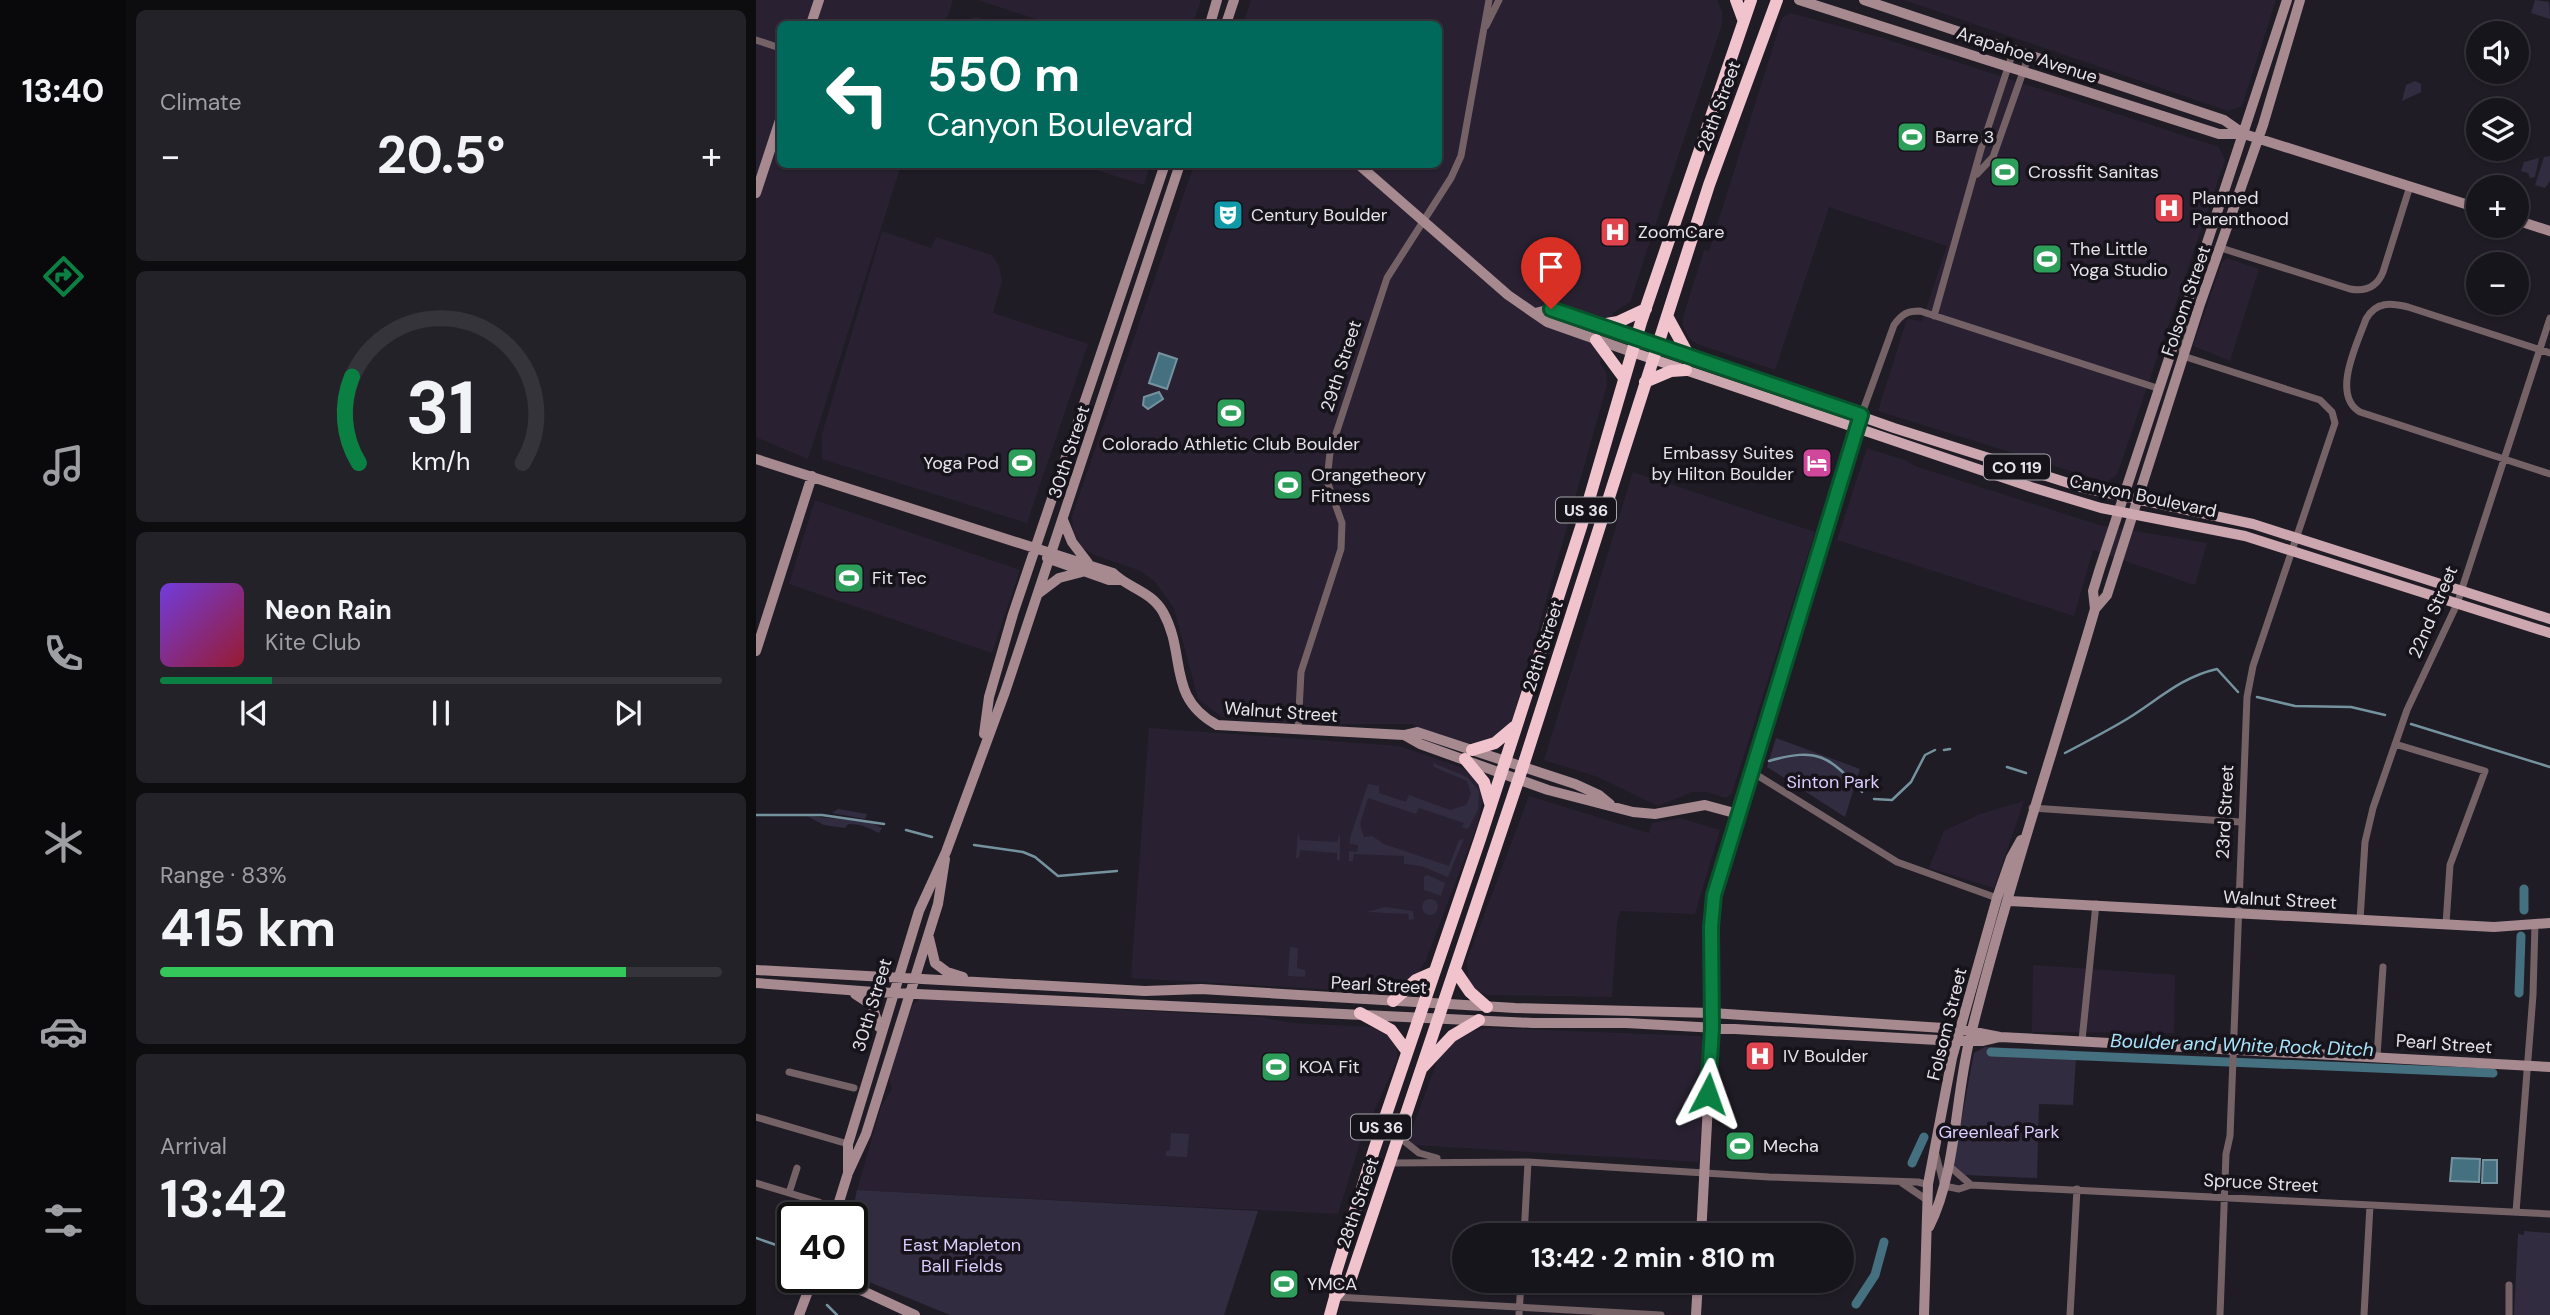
<!DOCTYPE html>
<html lang="en">
<head>
<meta charset="utf-8">
<style>
	:root { --surface:#17151c; --page:#242229; --text:#f1f3f6; --muted:#9e9fa3; --line:#36343b; --accent:#0b8043 }
	body { margin:0; font-family:"DM Sans",sans-serif; background:var(--page); color:var(--text); height:100vh; display:flex; flex-direction:column; font-size:26px; white-space:nowrap }
	* { box-sizing:border-box; margin:0 }
	p { font-size:23px; color:var(--muted) }
	.icon { flex:none; width:38px; height:38px; fill:none; stroke:currentColor; stroke-width:2; stroke-linecap:round; stroke-linejoin:round }
	.map { position:relative; flex:1; overflow:hidden }
	.panel { display:flex; flex-direction:column; gap:10px; padding:10px; background:#0d0c0f; width:630px }
	.panel>* { flex:none }
	.hud { position:absolute; left:21px; top:21px; width:665px; height:147px; border-radius:10px; box-shadow:0 2px 5px #0004,0 0 0 2px var(--line); background:#00695c; color:#fff; overflow:hidden }
	.buttons { position:absolute; left:1710px; top:21px; display:grid; gap:14px }
	.buttons a { display:grid; place-items:center; width:63px; height:63px; border-radius:50%; background:var(--surface); box-shadow:0 2px 5px #0004,0 0 0 2px var(--line); font-size:35px }
	.speed { position:absolute; left:21px; top:1202px; display:flex; gap:14px; font-size:35px; font-weight:700; text-align:center }
	.speed>* { display:grid; place-content:center; width:91px; height:91px; border-radius:50%; background:var(--surface); box-shadow:0 2px 5px #0004,0 0 0 2px var(--line); line-height:1 }
	.speed .limit { border:4px solid #111; border-radius:10px; background:#fff; color:#111 }
	.pin { position:absolute; display:grid; place-items:center; width:60px; height:60px; color:#fff; margin:-72px -30px; border-radius:50% 50% 50% 0; rotate:-45deg; box-shadow:0 0 7px #0007 }
	.pin .icon { rotate:45deg }
	.me { position:absolute; width:77px; margin:-38px; rotate:4deg; stroke-linejoin:round; filter:drop-shadow(0 0 5px #0008) }
	.turn { display:flex; align-items:center; gap:24px; height:147px; padding:0 35px; font-size:32px }
	.turn .icon { width:91px; height:91px; stroke-width:2.5 }
	.turn b { display:block; font-size:49px; line-height:60px }
	.big { font-size:52px; font-weight:700; line-height:1.1 }
	.panel .widget { flex:1; display:flex; flex-direction:column; justify-content:center; gap:10px; min-width:0; padding:0 24px; border-radius:10px; background:var(--page) }
	.panel .dial { align-items:center; gap:0 }
	.dial svg { height:182px; overflow:visible; fill:none; stroke:var(--line); stroke-width:7; stroke-linecap:round; text-anchor:middle }
	.dial text { fill:var(--text); stroke:none }
	.song { display:flex; align-items:center; gap:21px }
	.cover { width:84px; height:84px; border-radius:10px; background:linear-gradient(135deg,hsl(260 70% 55%),hsl(350 70% 35%)) }
	.played { height:7px; border-radius:4px; background:linear-gradient(90deg,var(--accent) 20%,var(--line) 20%) }
	.keys { display:flex; justify-content:space-around; direction:ltr }
	.heat { display:flex; justify-content:space-between; align-items:center; font-size:38px; direction:ltr }
	.charge { height:10px; border-radius:5px; background:linear-gradient(90deg,#34c759 83%,var(--line) 0) }
	.trip { position:absolute; left:696px; top:1223px; width:402px; height:70px; border-radius:35px; background:var(--surface); box-shadow:0 2px 5px #0004,0 0 0 2px var(--line); font-weight:700; line-height:70px; text-align:center }
	main { display:flex; flex:1; min-height:0 }
	.menu { display:flex; flex-direction:column; width:126px; justify-content:space-around; align-items:center; background:#09080b; color:var(--muted) }
	.menu .icon { width:49px; height:49px }
	.menu .selected { color:var(--accent) }
	.menu b { font-size:32px; color:var(--text) }
	.map>svg:first-child { display:block }
	.commercial { fill:#292131 }
	.green { fill:#322c40 }
	.water { fill:#44707f; stroke:#75939f; stroke-width:2 }
	.lines { fill:none; stroke-linecap:round; stroke-linejoin:round }
	.stream { stroke:#75939f; stroke-width:2.5 }
	.canal { stroke:#44707f; stroke-width:9 }
	.street { stroke:#756266; stroke-width:7 }
	.secondary { stroke:#a78990; stroke-width:10 }
	.primary { stroke:#cda7b0; stroke-width:10 }
	.highway { stroke:#f1c3cd; stroke-width:12 }
	.route-casing { stroke:#07532c; stroke-width:18 }
	.route { stroke:#0b8043; stroke-width:12 }
	.labels { text-anchor:middle; dominant-baseline:central; stroke-width:7; stroke-linejoin:round; paint-order:stroke }
	.shield { fill:#16131b; stroke:#a8a5ac; stroke-width:2 }
	.shield-label { font-size:16px; font-weight:bold; fill:#e6e4ea }
	.street-label { font-size:18px; fill:#e6e4ea; stroke:#16131b }
	.poi-label { font-size:18px; fill:#e6e4ea; stroke:#16131b; text-anchor:start }
	.park-label { font-size:18px; fill:#dccefe; stroke:#16131b }
	.water-label { font-size:19px; font-style:italic; fill:#a9e4fa; stroke:#16131b }
</style>
</head>
<body>
<main>
<nav class="menu">
<b>13:40</b>
<svg class="icon selected" aria-label="directions" viewBox="0 0 24 24"><path d="M12 3l9 9-9 9-9-9zM9 14v-3h6M13 9l2 2-2 2"/></svg>
<svg class="icon" aria-label="music" viewBox="0 0 24 24"><path d="M9 18V5l10-2v13"/><circle cx="6" cy="18" r="3"/><circle cx="16" cy="16" r="3"/></svg>
<svg class="icon" aria-label="phone" viewBox="0 0 24 24"><path d="M5 4h4l2 5-3 2q2 4 5 5l2-3 5 2v4C11 20 4 13 5 4z"/></svg>
<svg class="icon" aria-label="climate" viewBox="0 0 24 24"><path d="M12 3v18M4 7l16 10M4 17L20 7"/></svg>
<svg class="icon" aria-label="car" viewBox="0 0 24 24"><path d="M5 17H2v-5l4-1 3-4h7l3 4 3 1v5h-3M9 17h6M6 11h13"/><circle cx="7" cy="17" r="2"/><circle cx="17" cy="17" r="2"/></svg>
<svg class="icon" aria-label="filters" viewBox="0 0 24 24"><path d="M4 7h16M4 17h16"/><circle cx="9" cy="7" r="2"/><circle cx="15" cy="17" r="2"/></svg>
</nav>
<section class="panel">
<div class="widget"><p>Climate</p>
<div class="heat"><a>−</a><b class="big">20.5°</b><a>+</a></div>
</div>
<div class="widget dial"><svg viewBox="0 0 100 80">
<path d="M14 69A42 42 0 1 1 86 69"/>
<path d="M14 69A42 42 0 0 1 11 31" stroke="#0b8043"/>
<text x="50" y="56" font-size="32" font-weight="700">31</text>
<text x="50" y="72" font-size="11">km/h</text>
</svg></div>
<div class="widget">
<div class="song"><i class="cover"></i><div><b>Neon Rain</b><p>Kite Club</p></div></div>
<div class="played"></div>
<div class="keys"><svg class="icon" aria-label="previous" viewBox="0 0 24 24"><path d="M18 5L8 12l10 7zM5 5v14"/></svg><svg class="icon" aria-label="pause" viewBox="0 0 24 24"><path d="M8 5v14M16 5v14"/></svg><svg class="icon" aria-label="next" viewBox="0 0 24 24"><path d="M6 5l10 7-10 7zM19 5v14"/></svg></div>
</div>
<div class="widget"><p>Range · 83%</p><b class="big">415 km</b><div class="charge"></div></div>
<div class="widget"><p>Arrival</p><b class="big">13:42</b></div>
</section>
<div class="map">
<svg width="1794" height="1315" viewBox="0 0 1794 1315">
	<rect width="100%" height="100%" fill="#1f1c25"/>
	<!-- commercial -->
	<path class="commercial" d="M0,0H197L189,24H24V164L145,165L52,459L0,437Z
		M222,0H445L437,24H295Z
		M495,0H961L966,12V24L874,302L857,313L844,363L850,372L851,385L756,722L746,735L717,744L662,728L657,724H557L548,718H535L530,723L466,717L442,699L418,608L399,582L385,571L341,556L326,548L317,530L316,516L438,165L682,164V24H487Z
		M1148,0H1520L1486,106L1472,111Z
		M1034,13L1127,38L1463,147L1469,160L1361,475L1350,482L1122,411L1151,319L1166,321L1191,246L1073,207L1019,370L941,344L933,338L927,327V317L948,250L953,251L1026,18Z
		M221,17L246,24H192V23Z
		M324,165H394L388,185Z
		M126,231L175,248L180,237L236,255L243,266L246,281L237,313L332,344L271,523L66,459V434Z
		M1471,258L1503,269L1474,361L1437,346L1466,262Z
		M1111,448L1151,461L1159,466L1343,525L1451,543L1439,585L1337,550L1318,616L1081,540Z
		M877,472L1059,532L976,793L970,798L950,792H936L902,806L842,777L788,760Z
		M59,500L264,570L236,653L33,584Z
		M393,728L643,746L704,767L722,779L728,796L721,826L670,960L659,979L633,993L375,978Z
		M773,796L893,833L896,823L924,818L964,830L939,914L864,911L861,923L856,997L732,995L718,990L712,980L711,960Z
		M1268,801L1238,888L1173,868L1188,831L1224,814Z
		M1277,965L1419,975L1418,1033L1276,1032Z
		M164,999L504,1017L536,1023L615,1027L631,1033L641,1047V1060L604,1143L582,1214L101,1190L125,1107L136,1089L133,1077L137,1061L157,1004Z
		M734,1028L945,1036L949,1052L943,1162L656,1145L653,1137L682,1059L697,1041L715,1031Z"/>
	<!-- green -->
	<path class="green" d="M1779,0L1793,2L1794,19L1775,13Z
		M1659,81L1665,84V92L1646,101L1650,85Z
		M1794,156V181L1789,188L1779,185L1788,157Z
		M1783,158L1779,177L1774,178L1772,173L1765,171L1768,162Z
		M1020,738L1104,769L1089,817L1011,767Z
		M677,763L711,777L723,791L722,810L712,829L706,827L708,823L663,808L660,814L612,798L604,824L608,837L616,836L628,844L693,866L703,840L708,839L692,877L665,866L648,864V856L598,854L597,861H593V851L601,852L602,845L594,844V838L612,784L623,786V793L650,802L653,795L694,810L710,805L715,794L711,781L678,767Z
		M82,809L111,814L109,819L76,813Z
		M51,816L115,822L126,828L123,833C114,829 108,824 92,824L89,828L68,825Z
		M542,832L544,840L581,842L584,834V860H581V853L544,850L543,858H540Z
		M671,875L689,883L685,896L668,890V877Z
		M666 907a8 8 0 1 1 16 0a8 8 0 1 1-16 0Z
		M629,907L657,911L658,919L653,920L652,914L611,912Z
		M534,947L542,948L541,968L549,970V977L532,976Z
		M1229,1047L1311,1050L1317,1052L1320,1058L1317,1105L1283,1104L1281,1178L1209,1175L1197,1165L1218,1053Z
		M415,1133L433,1134L431,1157L410,1156V1151L414,1150Z
		M101,1190L502,1211L468,1315H194L96,1275L95,1218Z
		M1768,1231L1794,1233V1315H1758L1762,1234L1768,1235Z"/>
	<!-- water -->
	<path class="water" d="M403,353L421,359L411,389L393,383Z
		M403,392L407,399L392,409L387,405L388,397Z
		M1696,1158L1724,1159L1723,1182L1694,1181Z
		M1727,1160H1741V1183H1726Z"/>
	<g class="lines">
		<!-- stream -->
		<path class="stream" d="M1501,697L1539,706L1595,707L1629,715
			M1655,724L1794,767
			M1188,750L1194,749
			M1309,753C1330,742 1351,731 1371,719C1402,700 1425,677 1461,669L1482,692
			M1013,761C1062,747 1073,756 1106,792
			M1251,767L1270,773
			M1118,799L1136,800L1155,782L1169,755L1179,750
			M0,815H66L128,824
			M150,830L176,837
			M218,845L267,852L279,857L302,876L361,871
			M0,1238L26,1247L37,1260
			M71,1305L81,1315"/>
		<!-- canal -->
		<path class="canal" d="M1768,889V910
			M1763,993L1765,936
			M1235,1052L1737,1073
			M1156,1163L1168,1137
			M1100,1304L1119,1275L1128,1242"/>
		<!-- street -->
		<path class="street" d="M730,26L743,0
			M0,40L24,48
			M1221,174L1237,157L1273,55
			M1465,248L1594,289C1610,292 1621,287 1627,272L1654,186
			M1429,311C1433,326 1423,339 1427,356L1564,400L1576,412L1579,423L1497,666L1491,697L1474,1136L1470,1154L1464,1315
			M1178,316L1225,149L1258,49
			M1794,353L1652,307C1635,303 1620,301 1610,319C1601,344 1575,395 1604,412L1794,474
			M1105,416L1138,325C1146,314 1151,311 1164,311L1401,388
			M542,730L545,672L585,549L586,523L571,481L574,452L631,278L695,178L705,156L733,0
			M1639,744L1729,771L1694,865L1690,924
			M996,772L1141,862L1241,898
			M1276,808L1484,822
			M1604,920L1609,842L1617,808L1651,710L1701,604L1794,318
			M1326,1040L1340,904
			M1621,1056L1627,967
			M33,1072L98,1088
			M0,1117L92,1144
			M643,1137L663,1153L681,1158
			M1179,1151L1188,1186L1203,1189L1215,1185L1794,1214
			M634,1163L772,1162L1013,1177L1162,1182L1173,1185
			M1192,1165L1214,1184
			M0,1183L63,1202
			M1146,1183L1171,1200
			M33,1193L41,1168
			M1760,1212L1777,995L1779,924
			M768,1236L772,1162
			M579,1297L905,1315
			M763,1315L765,1281
			M1314,1315L1321,1189
			M1608,1315L1614,1205
			M1753,1315V1285"/>
		<!-- secondary -->
		<path class="secondary" d="M1043,0L1463,134H1488
			M1108,0L1468,120L1488,134L1722,208
			M55,24L63,0
			M454,24L461,0
			M470,24L478,0
			M602,164L752,295L791,322L876,352
			M0,193L24,120
			M1760,220L1794,231
			M779,313L795,309L881,338
			M0,459L357,573C372,588 395,591 407,612C431,655 410,697 461,725L648,735L661,732L819,784L843,795L854,804
			M307,520L316,542L332,563
			M291,558L353,580H364
			M283,593L303,578L326,572
			M1339,609L1351,595L1444,304L1507,125L1544,0
			M0,651L56,476
			M228,734L233,697L257,614L409,164
			M648,735L664,744L792,790L877,812L899,814L949,805L982,814
			M1253,901L1738,927L1794,923
			M173,938L179,963L191,972L207,977
			M0,970L389,991L445,989L759,1008L956,1013L1203,1029L1244,1037L1794,1067
			M0,983L118,992L777,1023H870L1200,1041H1227L1244,1037
			M99,994L116,1005L123,1027
			M92,1173V1144L163,911L190,852L249,692L424,164
			M78,1218L92,1173L110,1134L182,904L189,859
			M1173,1227C1200,1174 1199,1100 1213,1042C1249,895 1297,753 1339,609L1337,591L1344,568L1531,0
			M945,1236L956,1028L958,899L1105,416
			M60,1278L107,1291L159,1315
			M43,1315L57,1278
			M940,1315L942,1281
			M1168,1315L1172,1184L1196,1058L1241,898L1255,858L1265,840"/>
		<!-- primary -->
		<path class="primary" d="M881,338L1138,428L1328,488L1497,524L1794,619
			M876,352L1275,487L1345,508L1489,536L1794,633"/>
		<!-- highway -->
		<path class="highway" d="M980,0L987,19
			M911,316L934,358
			M845,325L862,322L890,309
			M840,340L868,378
			M889,382L915,371L930,370
			M716,750L739,743L758,727
			M709,759L728,782L734,803
			M699,970L714,992L731,1007
			M637,1001L660,980L676,973
			M604,1013L635,1030L650,1050
			M667,1067L696,1036L723,1020
			M579,1297L595,1278L767,766L953,185L1021,0
			M574,1315L579,1297L580,1272L618,1150L724,839L825,527L885,322L995,0"/>
	</g>
	<g class="lines">
		<!-- route casing -->
		<g class="route-casing">
			<path id="route" d="M795,309L1105,415L958,895L955,927L956,1028L952,1094"/>
		</g>
		<!-- route -->
		<use href="#route" class="route"/>
	</g>
	<!-- icons -->
	<defs>
		<g id="stadium-square" transform="scale(1.575)"><rect x="-9" y="-9" width="18" height="18" rx="4" fill="#2e9e5b" stroke="#16131b"/><path d="M0-5a6.5 5 0 1 0 0 10a6.5 5 0 1 0 0-10ZM-3.5-1.8h7v3.6h-7Z" fill="#fff"/></g>
		<g id="hospital-square" transform="scale(1.575)"><rect x="-9" y="-9" width="18" height="18" rx="4" fill="#e0444e" stroke="#16131b"/><path d="M-5-5h3v3.5h4V-5h3V5h-3V1.5h-4V5h-3Z" fill="#fff"/></g>
		<g id="theatre-square" transform="scale(1.575)"><rect x="-9" y="-9" width="18" height="18" rx="4" fill="#0f9aa8" stroke="#16131b"/><path d="M-5-5.5Q0-4 5-5.5V0Q5 5 0 6Q-5 5-5 0ZM-3.3-2.5H-1v1.5H-3.3ZM1-2.5H3.3v1.5H1ZM-2.8 1Q0 5.5 2.8 1Z" fill="#fff"/></g>
		<g id="hotel-square" transform="scale(1.575)"><rect x="-9" y="-9" width="18" height="18" rx="4" fill="#d1479c" stroke="#16131b"/><path d="M-6-4.5h1.5V1H6V5H4.5V3h-9V5H-6ZM-4 0a1.8 1.8 0 1 1 3.6 0ZM.5 0V-2.5h3Q6-2.5 6 0Z" fill="#fff"/></g>
	</defs>
	<g fill-rule="evenodd">
		<use href="#stadium-square" x="1156" y="137"/>
		<use href="#stadium-square" x="1249" y="172"/>
		<use href="#hospital-square" x="1413" y="208"/>
		<use href="#theatre-square" x="472" y="215"/>
		<use href="#hospital-square" x="859" y="232"/>
		<use href="#stadium-square" x="1291" y="259"/>
		<use href="#stadium-square" x="475" y="413"/>
		<use href="#stadium-square" x="266" y="463"/>
		<use href="#hotel-square" x="1061" y="463"/>
		<use href="#stadium-square" x="532" y="485"/>
		<use href="#stadium-square" x="93" y="578"/>
		<use href="#hospital-square" x="1004" y="1056"/>
		<use href="#stadium-square" x="520" y="1067"/>
		<use href="#stadium-square" x="984" y="1146"/>
		<use href="#stadium-square" x="528" y="1284"/>
	</g>
	<g class="labels">
		<!-- shield labels -->
		<g class="shield">
			<rect x="1228" y="454.5" width="66" height="25" rx="5"/>
			<rect x="800" y="497.5" width="60" height="25" rx="5"/>
			<rect x="595" y="1114.5" width="60" height="25" rx="5"/>
		</g>
		<g class="shield-label">
			<text x="1261" y="467">CO 119</text>
			<text x="830" y="510">US 36</text>
			<text x="625" y="1127">US 36</text>
		</g>
		<!-- street labels -->
		<g class="street-label">
			<text transform="translate(1271 55) rotate(18)">Arapahoe Avenue</text>
			<text transform="translate(963 106) rotate(-70)">28th Street</text>
			<text transform="translate(1430 301) rotate(-71)">Folsom Street</text>
			<text transform="translate(585 366) rotate(-72)">29th Street</text>
			<text transform="translate(313 452) rotate(-72)">30th Street</text>
			<text transform="translate(1387 496) rotate(12)">Canyon Boulevard</text>
			<text transform="translate(1677 612) rotate(-67)">22nd Street</text>
			<text transform="translate(787 646) rotate(-72)">28th Street</text>
			<text transform="translate(525 712) rotate(4)">Walnut Street</text>
			<text transform="translate(1469 812) rotate(-87)">23rd Street</text>
			<text transform="translate(1524 900) rotate(3)">Walnut Street</text>
			<text transform="translate(623 985) rotate(3)">Pearl Street</text>
			<text transform="translate(116 1005) rotate(-73)">30th Street</text>
			<text transform="translate(1191 1024) rotate(-76)">Folsom Street</text>
			<text transform="translate(1688 1044) rotate(4)">Pearl Street</text>
			<text transform="translate(1505 1183) rotate(3)">Spruce Street</text>
			<text transform="translate(602 1203) rotate(-71)">28th Street</text>
		</g>
		<!-- poi labels -->
		<g class="poi-label">
			<text x="1179" y="137">Barre 3</text>
			<text x="1272" y="172">Crossfit Sanitas</text>
			<text x="1436" y="198">Planned<tspan x="1436" dy="21">Parenthood</tspan></text>
			<text x="495" y="215">Century Boulder</text>
			<text x="882" y="232">ZoomCare</text>
			<text x="1314" y="249">The Little<tspan x="1314" dy="21">Yoga Studio</tspan></text>
			<text x="475" y="444" text-anchor="middle">Colorado Athletic Club Boulder</text>
			<text x="1038" y="453" text-anchor="end">Embassy Suites<tspan x="1038" dy="21">by Hilton Boulder</tspan></text>
			<text x="243" y="463" text-anchor="end">Yoga Pod</text>
			<text x="555" y="475">Orangetheory<tspan x="555" dy="21">Fitness</tspan></text>
			<text x="116" y="578">Fit Tec</text>
			<text x="1027" y="1056">IV Boulder</text>
			<text x="543" y="1067">KOA Fit</text>
			<text x="1007" y="1146">Mecha</text>
			<text x="551" y="1284">YMCA</text>
		</g>
		<!-- park labels -->
		<g class="park-label">
			<text x="1077" y="782">Sinton Park</text>
			<text x="1243" y="1132">Greenleaf Park</text>
			<text x="206" y="1245">East Mapleton<tspan x="206" dy="21">Ball Fields</tspan></text>
		</g>
		<!-- water labels -->
		<g class="water-label">
			<text transform="translate(1486 1045) rotate(2)">Boulder and White Rock Ditch</text>
		</g>
	</g>
</svg>
<div class="buttons">
<a><svg class="icon" aria-label="sound" viewBox="0 0 24 24"><path d="M4 9h4l5-4v14l-5-4H4zM17 9q2 3 0 6"/></svg></a>
<a><svg class="icon" aria-label="layers" viewBox="0 0 24 24"><path d="M12 4l9 5-9 5-9-5zM3 14l9 5 9-5"/></svg></a>
<a>+</a>
<a>−</a>
</div>
<div class="speed"><div class="limit">40</div></div>
<div class="pin" style="left:795px;top:309px;background:#d93025"><svg class="icon" aria-label="arrive" viewBox="0 0 24 24"><path d="M6 21V4h12l-3 4 3 4H6"/></svg></div>
<svg class="me" style="left:952px;top:1094px" viewBox="-20 -20 40 40"><path d="M0-17L14 15 0 8-14 15z" fill="#0b8043" stroke="#fff" stroke-width="4"/></svg>
<div class="trip">13:42 · 2 min · 810 m</div>
<div class="hud">
<div class="turn"><svg class="icon" aria-label="left" viewBox="0 0 24 24"><path d="M17 20v-9H6M10 6l-5 5 5 5"/></svg><div><b>550 m</b>Canyon Boulevard</div></div>
</div>
</div>
</main>
</body>
</html>
